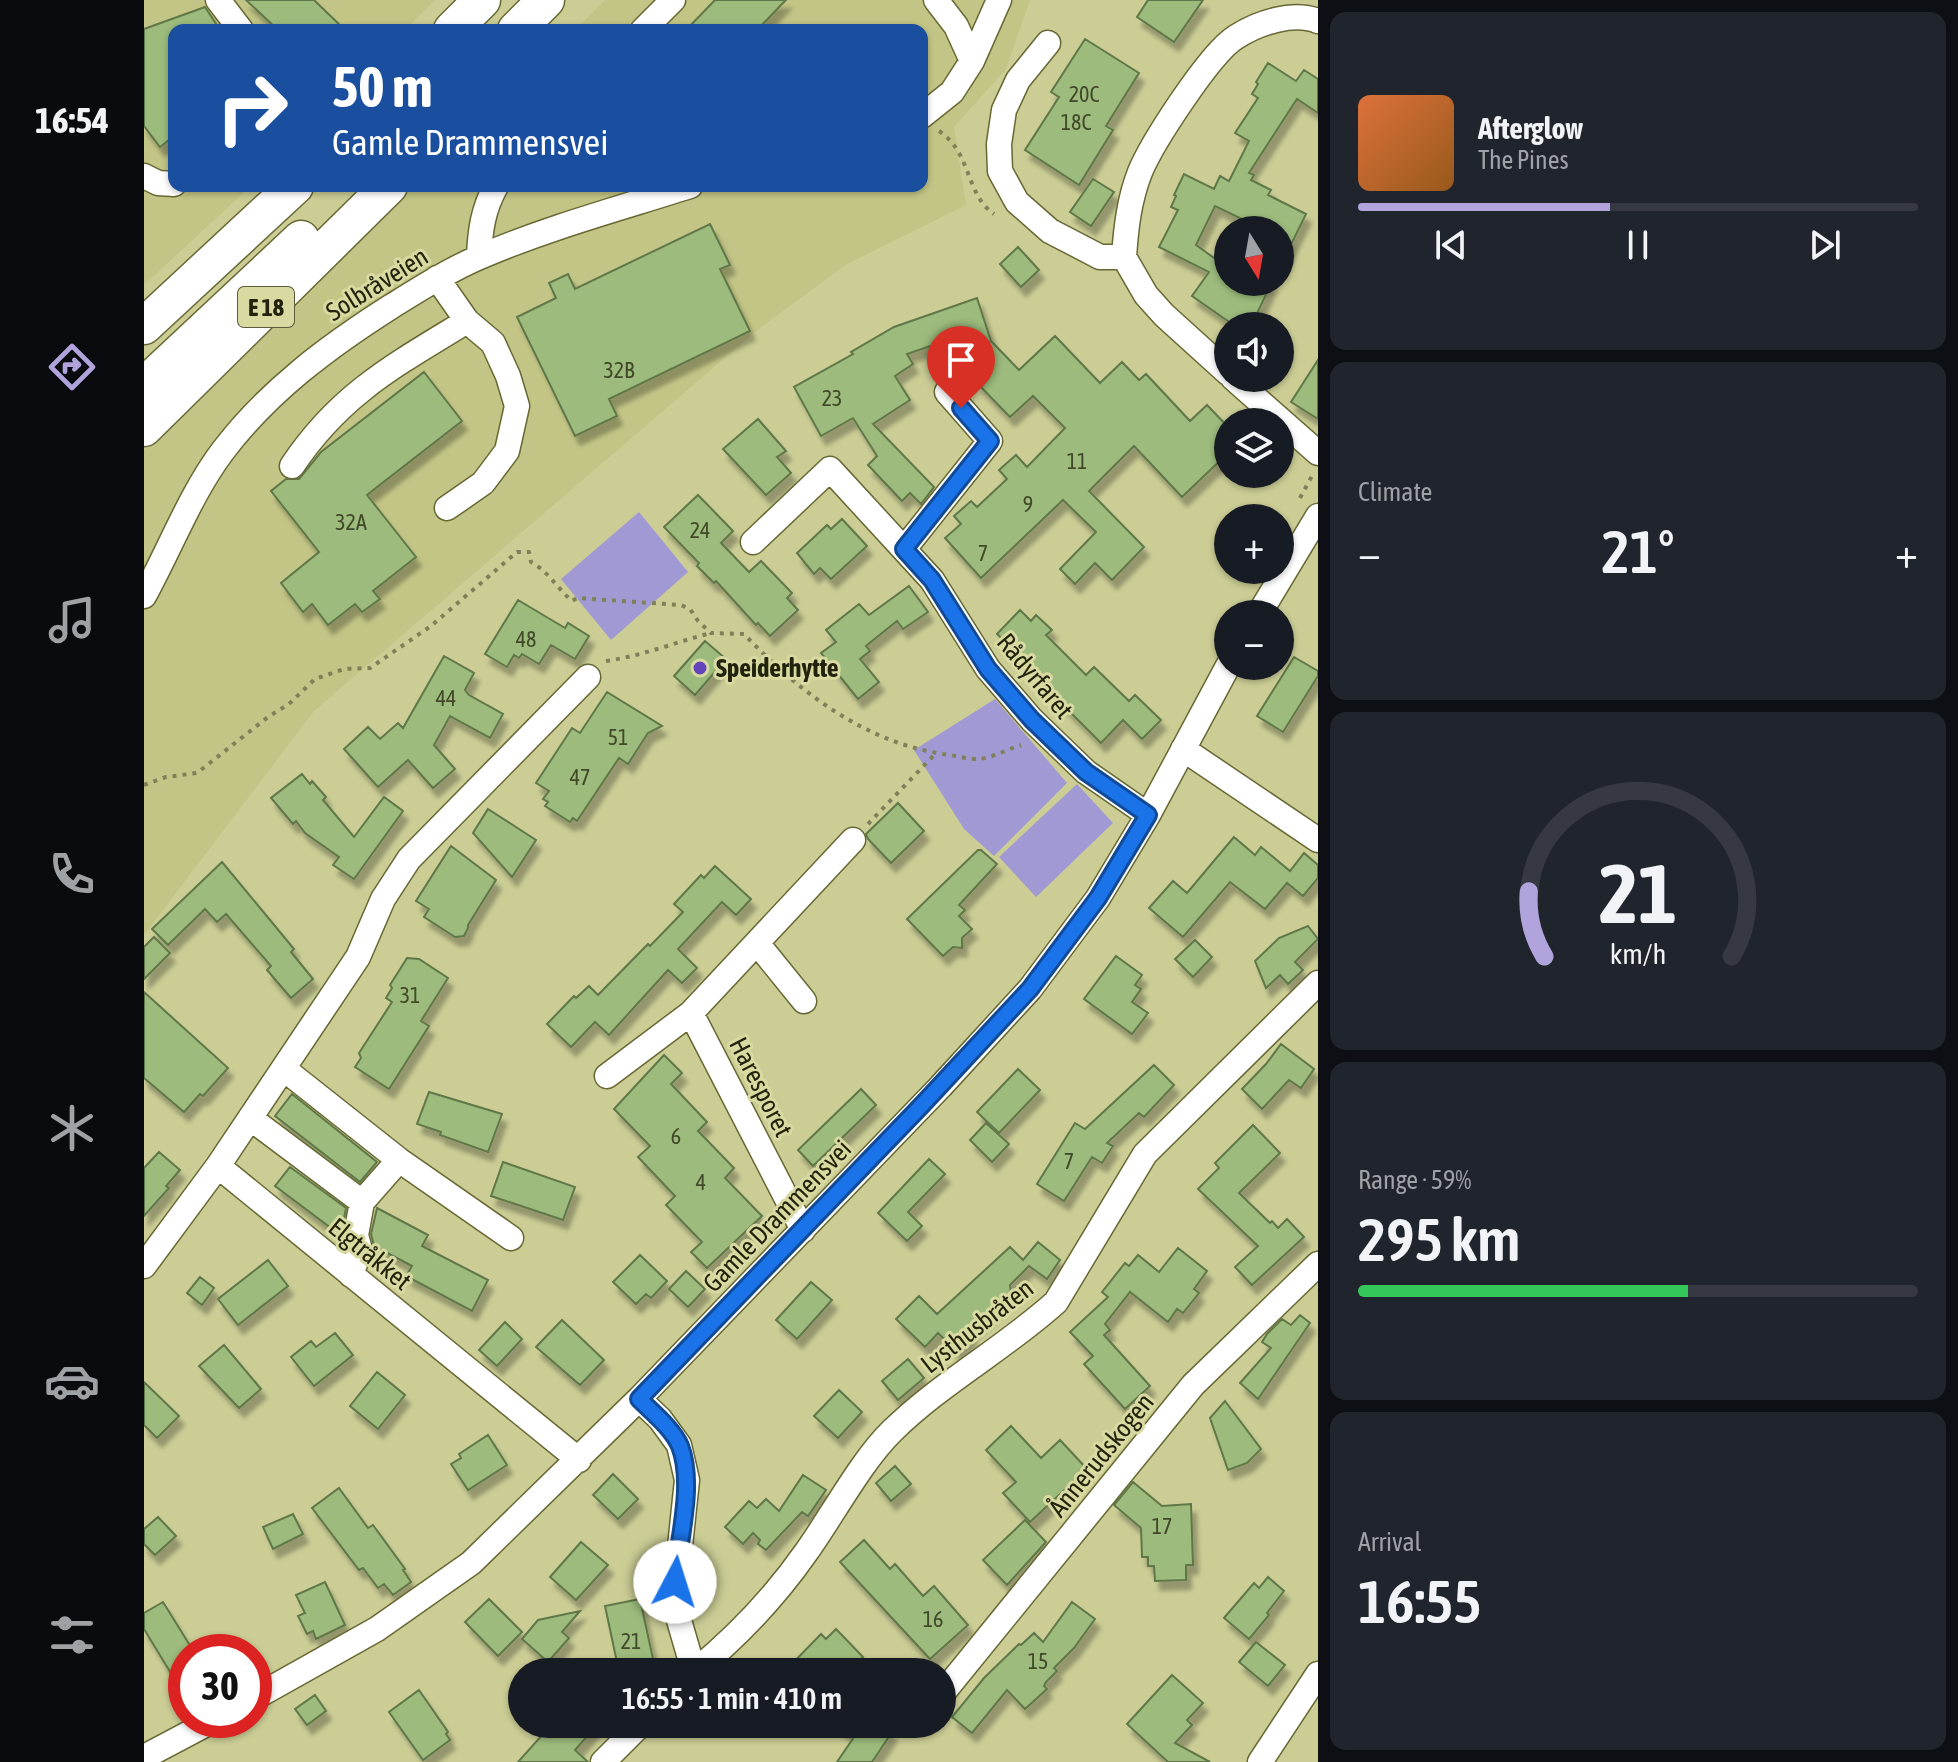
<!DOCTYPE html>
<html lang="en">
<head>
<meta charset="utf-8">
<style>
	:root { --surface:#171b24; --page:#20242c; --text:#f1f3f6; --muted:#9ea1a6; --line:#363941; --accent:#b1a4dc }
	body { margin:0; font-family:"Asap Condensed",sans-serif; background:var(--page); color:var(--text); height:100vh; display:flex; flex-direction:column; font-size:30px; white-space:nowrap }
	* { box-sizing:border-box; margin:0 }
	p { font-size:26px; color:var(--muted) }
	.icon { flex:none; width:44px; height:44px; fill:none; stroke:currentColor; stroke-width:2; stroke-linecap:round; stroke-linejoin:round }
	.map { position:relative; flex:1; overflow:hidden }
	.side { display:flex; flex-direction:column; gap:12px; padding:12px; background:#0d0f14; width:640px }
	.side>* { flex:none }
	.top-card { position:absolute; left:24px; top:24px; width:760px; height:168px; border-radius:16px; box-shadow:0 2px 6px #0004; background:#1a4fa0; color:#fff; overflow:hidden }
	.needle { width:52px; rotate:169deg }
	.buttons { position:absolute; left:1070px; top:216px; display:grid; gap:16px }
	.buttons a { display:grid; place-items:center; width:80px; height:80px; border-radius:50%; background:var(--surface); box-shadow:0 2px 6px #0004; font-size:40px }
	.speed { position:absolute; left:24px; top:1634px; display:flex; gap:16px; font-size:40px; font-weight:700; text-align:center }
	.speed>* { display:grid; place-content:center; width:104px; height:104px; border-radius:50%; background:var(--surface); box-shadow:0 2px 6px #0004; line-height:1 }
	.speed .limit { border:12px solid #d22; background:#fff; color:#111 }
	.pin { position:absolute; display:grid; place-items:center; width:68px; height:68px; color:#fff; margin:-82px -34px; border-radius:50% 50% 50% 0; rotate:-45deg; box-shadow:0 0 8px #0007 }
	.pin .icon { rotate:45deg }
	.me { position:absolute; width:88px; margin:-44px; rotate:5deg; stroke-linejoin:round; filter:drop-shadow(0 0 6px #0008) }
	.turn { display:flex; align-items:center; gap:28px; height:168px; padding:0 32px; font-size:36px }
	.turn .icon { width:104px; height:104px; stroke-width:2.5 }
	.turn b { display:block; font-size:56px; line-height:68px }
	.big { font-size:60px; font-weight:600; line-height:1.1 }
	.side .widget { flex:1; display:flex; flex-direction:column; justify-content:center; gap:12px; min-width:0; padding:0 28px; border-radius:16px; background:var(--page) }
	.side .dial { align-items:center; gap:0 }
	.dial svg { height:208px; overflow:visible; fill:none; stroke:var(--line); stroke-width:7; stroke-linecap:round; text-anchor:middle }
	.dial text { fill:var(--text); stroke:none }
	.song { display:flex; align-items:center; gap:24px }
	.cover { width:96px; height:96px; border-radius:12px; background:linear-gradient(135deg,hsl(20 70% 55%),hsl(30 70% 35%)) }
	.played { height:8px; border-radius:4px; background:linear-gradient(90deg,var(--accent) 45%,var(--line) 45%) }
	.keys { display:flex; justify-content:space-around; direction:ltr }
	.heat { display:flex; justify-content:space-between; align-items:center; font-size:44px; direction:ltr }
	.charge { height:12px; border-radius:6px; background:linear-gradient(90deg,#34c759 59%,var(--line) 0) }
	.trip { position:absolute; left:364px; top:1658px; width:448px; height:80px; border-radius:40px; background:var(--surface); box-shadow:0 2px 6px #0004; font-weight:600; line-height:80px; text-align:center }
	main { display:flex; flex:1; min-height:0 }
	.menu { display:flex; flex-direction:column; width:144px; justify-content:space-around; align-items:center; background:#090b0e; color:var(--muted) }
	.menu .icon { width:56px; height:56px }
	.menu .active { color:var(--accent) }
	.menu b { font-size:36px; color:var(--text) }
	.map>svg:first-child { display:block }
	.built { fill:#c2c585 }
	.green { fill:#a099d4 }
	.building { fill:#9cbb7b; stroke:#607748; stroke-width:2; filter:url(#shadow) }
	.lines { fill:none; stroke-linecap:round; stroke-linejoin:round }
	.minor-casing { stroke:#676833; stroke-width:27 }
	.highway-casing { stroke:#676833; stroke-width:39 }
	.path { stroke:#7f8058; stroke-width:4; stroke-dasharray:4 6; stroke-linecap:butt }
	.minor { stroke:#fff; stroke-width:24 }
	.highway { stroke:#fff; stroke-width:36 }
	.route-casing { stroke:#114b97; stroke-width:20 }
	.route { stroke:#1a73e8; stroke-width:14 }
	.poi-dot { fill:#6244bc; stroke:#d8daa1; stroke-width:3 }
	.labels { text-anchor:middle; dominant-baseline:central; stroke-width:6; stroke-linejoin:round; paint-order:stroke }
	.number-label { font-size:22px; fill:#414928 }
	.shield { fill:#d8daa1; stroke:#595a39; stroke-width:2 }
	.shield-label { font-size:24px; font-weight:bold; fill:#23230d }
	.street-label { font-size:26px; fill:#23230d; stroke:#d8daa1 }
	.poi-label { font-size:26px; font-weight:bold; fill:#23230d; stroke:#d8daa1; text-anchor:start }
</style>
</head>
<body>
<main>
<nav class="menu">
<b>16:54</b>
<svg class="icon active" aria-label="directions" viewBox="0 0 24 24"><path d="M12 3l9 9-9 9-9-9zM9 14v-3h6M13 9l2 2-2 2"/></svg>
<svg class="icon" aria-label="music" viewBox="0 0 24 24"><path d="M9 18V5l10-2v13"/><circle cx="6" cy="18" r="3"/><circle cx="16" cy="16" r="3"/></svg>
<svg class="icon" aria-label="phone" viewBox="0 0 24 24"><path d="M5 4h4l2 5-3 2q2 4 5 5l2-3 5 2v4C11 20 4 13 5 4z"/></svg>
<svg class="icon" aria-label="climate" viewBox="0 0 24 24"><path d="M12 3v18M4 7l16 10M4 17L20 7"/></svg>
<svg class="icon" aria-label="car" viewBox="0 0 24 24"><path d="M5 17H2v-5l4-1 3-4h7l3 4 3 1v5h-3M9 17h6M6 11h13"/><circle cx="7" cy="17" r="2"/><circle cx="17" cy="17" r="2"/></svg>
<svg class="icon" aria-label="filters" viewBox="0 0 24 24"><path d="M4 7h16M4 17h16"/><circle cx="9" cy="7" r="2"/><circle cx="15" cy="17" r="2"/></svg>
</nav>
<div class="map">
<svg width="1174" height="1762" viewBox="0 0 1174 1762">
	<defs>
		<filter id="shadow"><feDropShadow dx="5" dy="9" stdDeviation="2" flood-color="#0004"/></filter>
	</defs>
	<rect width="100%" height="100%" fill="#cbcd95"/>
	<!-- built -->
	<path class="built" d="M0,0H291L261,30H30V186H107L0,285Z
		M461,0H886L862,69L810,127L822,205L703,264L612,331L170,711L0,935V450L194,253L265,186H778V30H431Z"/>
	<!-- green -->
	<path class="green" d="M495,512L544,572L467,640L417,579Z
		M851,699L923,783L850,856L820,829L770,750Z
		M933,784L969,823L892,897L855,857Z"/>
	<!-- building -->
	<path class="building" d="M102,0H170L201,30H134Z
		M571,0H642L613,30H542Z
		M1004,0H1059L1030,42L993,17Z
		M61,7L76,30H30V136L16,147L0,126V29Z
		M941,39L995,73L962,126L969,130L935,185L881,150L915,97L907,92Z
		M1124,63L1152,81L1160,70L1174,79V113L1153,99L1105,173L1110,175L1107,180L1127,190L1124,195L1162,214L1136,267V230H1121L1071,206L1052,245L1073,260L1084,244V282H1128L1107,326H1091L1048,296L1065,272L1015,247L1034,210L1027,207L1032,196L1030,195L1040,174L1070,189L1076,176L1085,181L1105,141L1091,133L1114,98L1108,94L1114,84L1112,82Z
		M949,179L970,192L947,226L926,212Z
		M566,224L586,265L576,269L606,331L465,399L473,416L431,436L373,317L412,298L405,283L424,274L431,289Z
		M874,247L895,270L877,287L856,264Z
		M833,298L847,341L875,370L911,336L956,383L978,362L995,380L1002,374L1046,421L1063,405L1084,427V453L1038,497L990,446L945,491L1000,547L968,580L951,563L931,584L916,569L952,532L919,500L837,578L801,538L817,524L810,516L827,501L833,507L863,479L855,470L872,455L883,467L921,428L889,396L866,417L833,383L842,374L810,338L763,354L769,364L751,376L766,400L729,424L790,487L777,504L766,493L758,501L724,465L733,456L709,418L677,436L650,387L709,354L707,352L750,327Z
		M1174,360V419L1147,402Z
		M280,372L318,421L223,495L272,557L229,591L236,599L218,612L211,604L184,625L168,604L159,612L137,583L175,552L127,491L142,479H155L177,452Z
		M614,419L642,451L633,457L647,473L622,495L579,449Z
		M554,495L589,531L577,543L605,572L617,561L648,593L643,598L654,610L626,636L614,623L612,625L572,581L570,583L553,566L555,563L520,527Z
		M698,519L723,546L687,579L676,568L670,574L653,553L683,525L687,529Z
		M765,586L784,612L759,629L753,621L722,646L726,651L716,659L735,682L714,699L677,653L692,642L682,630L715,604L725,615Z
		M374,600L421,628L424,623L445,636L431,659L407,645L395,664L378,654L375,658L370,655L363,667L341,654Z
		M876,610L887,621L892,615L908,630L902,635L942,675L950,667L985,701L991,695L1017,720L998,739L979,720L957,743L905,691L908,687L853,634Z
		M561,641L582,659L551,695L530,676Z
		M300,656L330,673L321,690L325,695L359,714L346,738L306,716L290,745L311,769L289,788L264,760L234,787L200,749L224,727L236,739L254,723L259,728Z
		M1150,657L1174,671V676L1139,732L1113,716Z
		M463,692L518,726L504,733L484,764L475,758L433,821L429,818L426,822L401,806L404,802L399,799L405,791L392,783L428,728L436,733Z
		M158,774L166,784L168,781L182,797L179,800L210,837L240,797L259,811L210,879L189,865L195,857L161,833L152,821L149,824L127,798Z
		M754,803L780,831L747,863L724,839L722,834Z
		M344,809L392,840L368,877L329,833Z
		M1090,837L1111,855L1117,847L1146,871L1160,853L1174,865V878L1159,896L1143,883L1121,909L1086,882L1039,937L1005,908L1029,881L1043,893Z
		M307,846L352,880L324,925V928L320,936L311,937L280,917L285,909L272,901Z
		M834,850H837L853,864L815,905L821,910L815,916L828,929L818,938V948L809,947L799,956L763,919Z
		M78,862L150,949L147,952L169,979L147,998L123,970L127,966L82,914L73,922L61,909L24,945L8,929Z
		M571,866L607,899L592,915L578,902L534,949L553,968L538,983L524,970L465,1035L451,1022L427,1047L403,1024L430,996L432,998L445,986L454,995L504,944L506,946L539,912L530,904L557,875L560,878Z
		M1164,926L1174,939L1151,962L1159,970L1144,984L1136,975L1122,988L1111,961L1135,938Z
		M10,937L26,953L0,979V947Z
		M1051,940L1068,957L1049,977L1031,959Z
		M972,956L998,975L991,985L997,989L988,1002L1004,1013L988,1034L940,999Z
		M263,958L275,959L304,978L277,1021L285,1026L245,1089L211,1067L217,1058L215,1053L248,1002L242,998L248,988L246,985Z
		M0,992L84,1068L59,1096L56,1094L40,1112L0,1078Z
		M1137,1044L1170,1069L1157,1088L1145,1080L1118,1109L1098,1089L1122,1064Z
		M520,1055L538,1073L527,1084L563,1122L554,1131L590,1168L581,1178L618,1216L563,1268L547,1252L558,1242L522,1205L531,1196L494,1157L506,1146L470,1109Z
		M1010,1065L1030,1085L1000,1117L995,1113L963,1143L969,1146L958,1163L948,1157L920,1201L893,1184L931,1123L941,1129Z
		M874,1069L896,1090L855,1133L833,1112Z
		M717,1089L732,1105L669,1166L654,1150Z
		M285,1092L358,1114L344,1152L296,1135L297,1132L273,1124Z
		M148,1094L233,1162L216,1182L131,1116Z
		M842,1123L865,1144L848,1162L826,1140Z
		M1109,1125L1136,1153L1095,1193L1126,1223L1128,1221L1134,1228L1143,1219L1160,1237L1108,1285L1091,1267L1114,1246L1054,1189L1075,1168L1071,1163Z
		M15,1152L36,1170L22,1186L25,1188L0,1216V1168Z
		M785,1159L801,1174L764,1212L778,1226L763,1241L734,1213Z
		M359,1162L431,1187L419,1220L347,1196Z
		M146,1167L202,1208L198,1229L194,1227L191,1231L131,1186Z
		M233,1208L284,1235L278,1246L344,1280L328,1311L262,1276L268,1266L230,1246L227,1234Z
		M894,1242L916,1260L903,1279L885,1266L866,1285L867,1294L825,1333L828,1336L813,1352L794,1333L781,1347L752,1319L775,1296L793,1314L866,1247L879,1260Z
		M1034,1248L1063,1271L1050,1289L1055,1293L1039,1313L1033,1309L1024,1322L986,1292L961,1324L966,1330L960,1335L1006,1386L981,1409L940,1364L949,1356L926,1332L964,1297L958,1292L981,1263L985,1266L994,1255L1015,1272Z
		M496,1255L523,1281L507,1298L502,1294L492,1304L469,1282Z
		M124,1260L144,1286L94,1325L74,1299Z
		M542,1271L561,1289L544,1307L525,1289Z
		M56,1277L70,1288L58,1305L43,1293Z
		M667,1282L688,1300L653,1339L632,1320Z
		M1156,1315L1166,1323L1114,1399L1096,1383L1127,1348L1118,1342L1123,1334L1138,1319L1147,1325Z
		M418,1320L460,1360L436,1385L392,1347Z
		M361,1322L378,1339L353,1366L335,1350Z
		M191,1333L209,1355L170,1386L147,1357L167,1341L172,1347Z
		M80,1345L117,1389L95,1408L55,1366Z
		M764,1359L780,1378L754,1400L738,1381Z
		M233,1372L261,1395L234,1429L206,1406Z
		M0,1382L35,1416L13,1438L0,1425Z
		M695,1390L718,1412L694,1438L670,1416Z
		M1081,1401L1117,1449L1103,1463L1084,1470L1066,1418Z
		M867,1426L897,1458L916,1440L943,1469L886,1522L859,1493L872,1482L842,1450Z
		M344,1435L363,1465L324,1490L307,1464L317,1458L315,1454Z
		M751,1466L767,1484L747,1501L732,1483Z
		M469,1474L494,1499L474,1519L449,1495Z
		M659,1475L682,1490L664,1516L658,1512L622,1550L614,1544L616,1540L609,1533L599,1544L581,1527L605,1501L613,1508L622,1499L635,1511Z
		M989,1482L1018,1506L1047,1504L1049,1565H1042V1580L1011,1581L1010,1566H1004V1557H998L997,1528L970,1505Z
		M195,1488L224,1528L229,1525L261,1569L259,1570L267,1582L249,1595L240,1584L234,1588L219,1568L215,1570L168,1508Z
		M149,1514L159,1534L129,1549L119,1527Z
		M14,1517L32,1536L11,1555L0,1544V1529Z
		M881,1520L902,1542L863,1585L839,1560Z
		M720,1540L746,1569L751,1564L779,1596L790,1586L824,1625L786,1659L696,1562Z
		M437,1542L464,1565L432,1600L406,1577Z
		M1124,1577L1140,1591L1123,1613L1125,1615L1105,1639L1080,1618L1110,1583L1115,1588Z
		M181,1582L201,1625L172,1639L169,1631L163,1634L154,1616L161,1613L152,1595Z
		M345,1599L378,1632L354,1656L321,1622Z
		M496,1599L509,1659L474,1667L461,1606Z
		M19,1602L50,1652H42V1698L0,1629V1613Z
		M928,1602L951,1619L930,1648L910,1668L913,1671L902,1682L900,1686L903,1689L881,1709L863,1690L828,1733L808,1717L840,1678L875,1644L877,1645L890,1633L899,1642Z
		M436,1611L418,1632L425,1638L404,1662L378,1639L394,1620Z
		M692,1629L719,1657L704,1672H640L677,1634L682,1639Z
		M1112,1642L1141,1665L1124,1686L1095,1662Z
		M1028,1675L1059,1703L1043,1720L1048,1725L1031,1743L1066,1762H1024L983,1724Z
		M275,1690L304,1732L302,1734L306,1740L279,1760L245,1712Z
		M171,1695L182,1711L163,1725L151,1709Z
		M408,1724H454L431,1750L444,1762H374Z
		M690,1724H735L748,1732L728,1762H693L710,1737Z"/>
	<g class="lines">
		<!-- minor casing -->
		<g class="minor-casing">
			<path id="minor" d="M74,0L97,30
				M792,0L812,26L828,61
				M499,30L529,0
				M904,43L874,80L860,110L855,144L856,171L873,202L906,231L956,257H980L1002,295L1020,315L1084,373
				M778,116L808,92L828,61L855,0
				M0,176L14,183L30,184
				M335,257C336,231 339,209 352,186
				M980,257C982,228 985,200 996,172C1008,143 1066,53 1092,37C1114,23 1149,11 1174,21
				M293,278L323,321L349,343L364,376L373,406L363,451L339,483L303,508
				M1089,378L1174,453
				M148,466C196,394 251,365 323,321
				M609,542L686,469L788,580L844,669L888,720L942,772L1004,815
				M760,549L846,441L803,392
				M0,596C26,549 46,495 78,452C124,391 185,346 248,306C277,288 307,269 338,256C406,227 477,208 546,186
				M1115,614L1174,516
				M1039,749L1174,840
				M613,943L660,1001
				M547,1013L659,1230
				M140,1069L255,1160L367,1238
				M463,1076L547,1013L709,840
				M106,1118L218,1202
				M74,1166L435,1460
				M0,1266L74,1166L214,957L239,899L265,859L444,677
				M207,1275L216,1250L212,1235L218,1202L255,1160
				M495,1399L516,1419L535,1445L543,1480L530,1603L550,1672
				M550,1672C594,1636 631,1597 663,1551C688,1516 718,1460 748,1431C798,1382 860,1349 912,1302L1001,1154L1174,983
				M798,1694L1049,1385L1174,1264
				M110,1698L233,1629L327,1563L495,1399L797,1086L886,989L954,898L1004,815L1084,666
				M0,1757L70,1720
				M459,1762L497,1724
				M1116,1762L1174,1674"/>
		</g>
		<!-- highway casing -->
		<g class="highway-casing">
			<path id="highway" d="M308,30L338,0
				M372,30L402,0
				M0,326L151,186
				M0,386L157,239
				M0,428L245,186"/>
		</g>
		<!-- path -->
		<path class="path" d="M795,131C828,153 821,194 850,214
			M1156,498L1169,474
			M462,661C498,656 532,642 567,633
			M0,785L22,777L53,773L124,717L145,704L171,679L200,669L226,668L287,626L373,552H385L387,562C404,571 413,588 428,601L433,598L537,605L546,609L554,621L567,633L600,634C654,691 720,742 799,754C810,755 825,760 836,759C850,757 864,749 877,745
			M724,824L792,753"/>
		<!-- minor -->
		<use href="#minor" class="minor"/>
		<!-- highway -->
		<use href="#highway" class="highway"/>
	</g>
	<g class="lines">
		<!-- route casing -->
		<g class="route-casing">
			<path id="route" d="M531,1582C534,1541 551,1485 536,1446C528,1428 509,1413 495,1399L777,1106L886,989L954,898L1004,815L942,772L888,720L844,669L788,580L760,549L846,441L817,408"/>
		</g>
		<!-- route -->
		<use href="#route" class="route"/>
	</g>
	<!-- markers -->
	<circle class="poi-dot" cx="556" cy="668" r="8"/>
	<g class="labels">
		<!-- number labels -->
		<g class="number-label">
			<text x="940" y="94">20C</text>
			<text x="932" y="122">18C</text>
			<text x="475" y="370">32B</text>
			<text x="688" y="398">23</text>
			<text x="933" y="461">11</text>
			<text x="884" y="504">9</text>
			<text x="207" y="522">32A</text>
			<text x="556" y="530">24</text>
			<text x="839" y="553">7</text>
			<text x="382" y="639">48</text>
			<text x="302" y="698">44</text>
			<text x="474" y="737">51</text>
			<text x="436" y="777">47</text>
			<text x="266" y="995">31</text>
			<text x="532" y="1136">6</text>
			<text x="925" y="1161">7</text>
			<text x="557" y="1182">4</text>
			<text x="1018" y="1526">17</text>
			<text x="789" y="1619">16</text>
			<text x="487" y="1641">21</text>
			<text x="894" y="1661">15</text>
		</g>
		<!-- shield labels -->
		<rect class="shield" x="94" y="287" width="56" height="40" rx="6"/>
		<g class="shield-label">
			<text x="122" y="307">E 18</text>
		</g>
		<!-- street labels -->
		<g class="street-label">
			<text transform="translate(233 284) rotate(-32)">Solbråveien</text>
			<text transform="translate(891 676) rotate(50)">Rådyrfaret</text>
			<text transform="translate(617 1087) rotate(63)">Haresporet</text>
			<text transform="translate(633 1216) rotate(-46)">Gamle Drammensvei</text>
			<text transform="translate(226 1254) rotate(39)">Elgtråkket</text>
			<text transform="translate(833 1326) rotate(-38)">Lysthusbråten</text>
			<text transform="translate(957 1455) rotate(-51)">Ånnerudskogen</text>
		</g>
		<!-- poi labels -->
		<g class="poi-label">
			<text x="572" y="668">Speiderhytte</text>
		</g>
	</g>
</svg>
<div class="buttons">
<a><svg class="needle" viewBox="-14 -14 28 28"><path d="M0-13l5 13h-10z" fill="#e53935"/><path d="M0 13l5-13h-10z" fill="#9ea1a6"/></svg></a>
<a><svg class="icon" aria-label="sound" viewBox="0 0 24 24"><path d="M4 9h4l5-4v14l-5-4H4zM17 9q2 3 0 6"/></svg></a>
<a><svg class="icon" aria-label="layers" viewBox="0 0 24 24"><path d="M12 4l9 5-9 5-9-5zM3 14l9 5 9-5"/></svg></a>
<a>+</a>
<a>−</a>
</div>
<div class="speed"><div class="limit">30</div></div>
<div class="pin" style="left:817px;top:408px;background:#d93025"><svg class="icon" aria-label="arrive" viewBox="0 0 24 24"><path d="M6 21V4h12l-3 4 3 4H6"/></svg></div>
<svg class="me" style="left:531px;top:1582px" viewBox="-20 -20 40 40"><circle r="19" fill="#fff"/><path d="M0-13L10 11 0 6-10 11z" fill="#1a73e8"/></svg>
<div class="trip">16:55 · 1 min · 410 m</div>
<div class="top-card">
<div class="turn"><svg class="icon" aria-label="right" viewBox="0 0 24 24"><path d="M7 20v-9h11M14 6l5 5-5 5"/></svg><div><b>50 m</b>Gamle Drammensvei</div></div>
</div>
</div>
<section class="side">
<div class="widget">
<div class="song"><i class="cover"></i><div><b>Afterglow</b><p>The Pines</p></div></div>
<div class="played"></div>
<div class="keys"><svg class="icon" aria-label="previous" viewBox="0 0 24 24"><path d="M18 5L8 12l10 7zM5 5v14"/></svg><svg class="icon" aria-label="pause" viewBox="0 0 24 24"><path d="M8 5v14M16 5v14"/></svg><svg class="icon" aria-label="next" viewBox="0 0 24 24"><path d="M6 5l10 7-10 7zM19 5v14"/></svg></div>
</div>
<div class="widget"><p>Climate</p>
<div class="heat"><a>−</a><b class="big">21°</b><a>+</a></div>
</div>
<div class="widget dial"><svg viewBox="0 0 100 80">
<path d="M14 69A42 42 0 1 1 86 69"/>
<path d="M14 69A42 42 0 0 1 8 44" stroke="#b1a4dc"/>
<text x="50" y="56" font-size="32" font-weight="700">21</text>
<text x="50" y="72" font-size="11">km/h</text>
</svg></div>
<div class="widget"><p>Range · 59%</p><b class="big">295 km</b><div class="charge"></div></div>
<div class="widget"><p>Arrival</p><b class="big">16:55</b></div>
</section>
</main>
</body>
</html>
